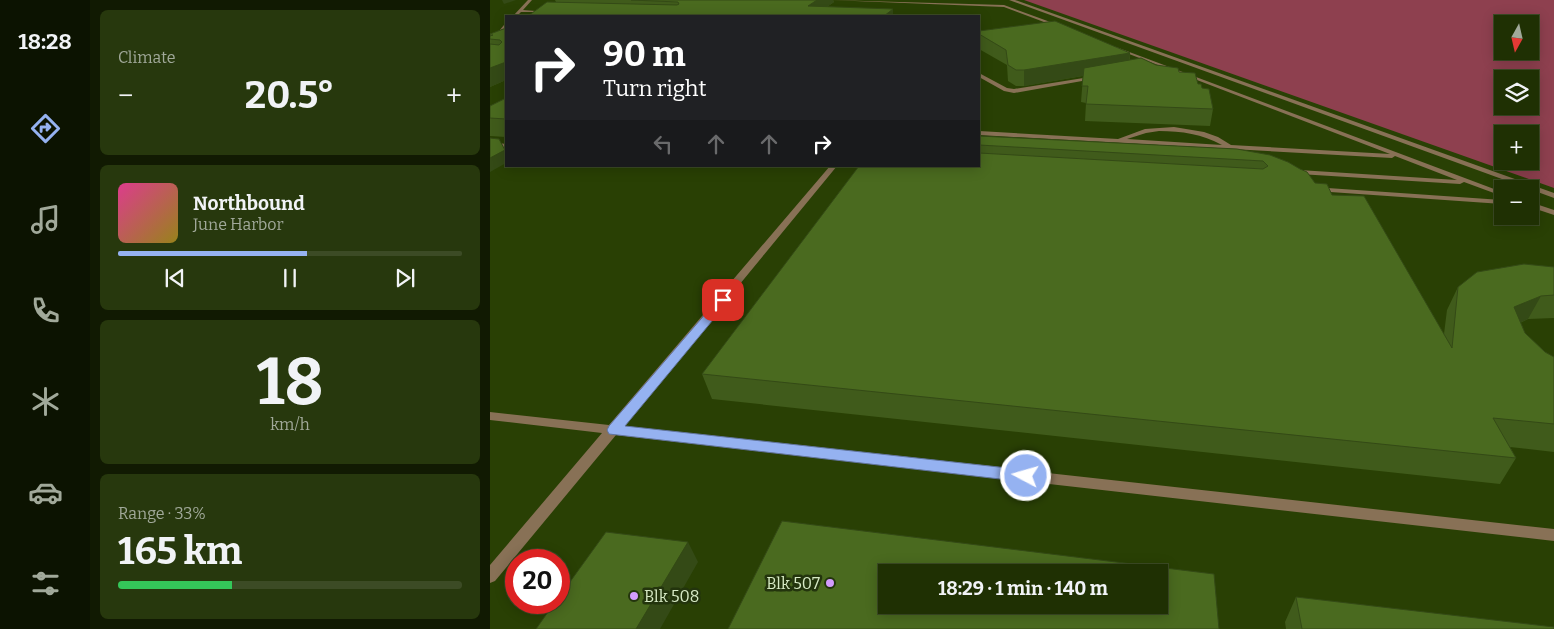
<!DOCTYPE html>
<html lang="en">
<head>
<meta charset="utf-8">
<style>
	:root { --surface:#1f3003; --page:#27380d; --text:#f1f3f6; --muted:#a1a99a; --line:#3c4b25; --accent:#95b2f1 }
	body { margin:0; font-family:Bitter,serif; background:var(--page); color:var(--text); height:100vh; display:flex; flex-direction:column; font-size:19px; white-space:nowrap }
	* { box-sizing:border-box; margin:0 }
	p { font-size:16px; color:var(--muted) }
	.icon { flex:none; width:28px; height:28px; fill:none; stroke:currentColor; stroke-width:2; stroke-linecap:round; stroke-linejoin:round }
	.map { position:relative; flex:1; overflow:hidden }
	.sheet { display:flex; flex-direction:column; gap:10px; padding:10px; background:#111a02; width:400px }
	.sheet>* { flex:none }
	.banner { position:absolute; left:15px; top:15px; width:475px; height:152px; border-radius:0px; box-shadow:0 2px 12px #0003,0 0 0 1px var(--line); background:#202124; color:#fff; overflow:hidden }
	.needle { width:32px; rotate:188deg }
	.tools { position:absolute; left:1004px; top:15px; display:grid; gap:10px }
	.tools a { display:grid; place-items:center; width:45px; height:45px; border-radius:0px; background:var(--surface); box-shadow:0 2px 12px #0003,0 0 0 1px var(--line); font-size:25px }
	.speed { position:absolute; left:15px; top:549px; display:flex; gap:10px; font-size:25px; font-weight:700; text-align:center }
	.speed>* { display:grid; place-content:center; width:65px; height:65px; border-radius:50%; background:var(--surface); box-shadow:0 2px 12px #0003,0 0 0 1px var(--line); line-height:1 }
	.speed .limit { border:8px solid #d22; background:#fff; color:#111 }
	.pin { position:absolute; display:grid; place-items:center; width:42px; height:42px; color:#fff; margin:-21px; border-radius:10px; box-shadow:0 2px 8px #0006 }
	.me { position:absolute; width:55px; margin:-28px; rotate:276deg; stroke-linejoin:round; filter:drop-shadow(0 0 4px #0008) }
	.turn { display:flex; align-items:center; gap:18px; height:105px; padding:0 15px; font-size:22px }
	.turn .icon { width:65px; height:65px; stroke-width:2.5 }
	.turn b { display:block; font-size:35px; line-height:42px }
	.lanes { display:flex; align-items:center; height:48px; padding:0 15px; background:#0003; justify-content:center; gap:25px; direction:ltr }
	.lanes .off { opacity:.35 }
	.big { font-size:38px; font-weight:700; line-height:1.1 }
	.sheet .card { flex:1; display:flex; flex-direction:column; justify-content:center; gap:8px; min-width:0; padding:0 18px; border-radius:8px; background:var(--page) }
	.sheet .dial { align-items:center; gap:0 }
	.dial b { font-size:65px; line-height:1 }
	.song { display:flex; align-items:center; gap:15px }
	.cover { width:60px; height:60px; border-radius:8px; background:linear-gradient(135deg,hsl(330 70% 55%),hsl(50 70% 35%)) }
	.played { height:5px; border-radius:2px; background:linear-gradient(90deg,var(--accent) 55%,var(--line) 55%) }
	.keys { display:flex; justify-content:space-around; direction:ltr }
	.heat { display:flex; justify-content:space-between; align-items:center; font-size:28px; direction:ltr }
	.charge { height:8px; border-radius:4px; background:linear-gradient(90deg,#34c759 33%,var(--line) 0) }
	.trip { position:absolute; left:388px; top:564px; width:290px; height:50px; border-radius:0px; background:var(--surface); box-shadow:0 2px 12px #0003,0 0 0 1px var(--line); font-weight:700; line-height:50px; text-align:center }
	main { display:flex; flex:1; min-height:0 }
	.dock { display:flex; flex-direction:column; width:90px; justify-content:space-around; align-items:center; background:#0c1301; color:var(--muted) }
	.dock .icon { width:35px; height:35px }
	.dock .current { color:var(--accent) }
	.dock b { font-size:22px; color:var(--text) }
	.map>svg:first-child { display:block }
	.green { fill:#8e404f; fill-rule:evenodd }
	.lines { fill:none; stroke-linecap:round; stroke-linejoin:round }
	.service { fill:#887156; fill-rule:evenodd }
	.wall { fill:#405b1b }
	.shaded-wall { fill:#344a16 }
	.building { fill:#4a6a1f; stroke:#344a16; fill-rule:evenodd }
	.route { fill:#95b2f1; stroke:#61749d }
	.poi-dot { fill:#d39cfd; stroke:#23340d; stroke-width:2 }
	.labels { text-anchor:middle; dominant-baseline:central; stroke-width:5; stroke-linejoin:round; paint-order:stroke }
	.near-poi-label { font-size:16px; fill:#d7eac5; stroke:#23340d; text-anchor:end }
</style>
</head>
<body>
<main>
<nav class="dock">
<b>18:28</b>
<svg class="icon current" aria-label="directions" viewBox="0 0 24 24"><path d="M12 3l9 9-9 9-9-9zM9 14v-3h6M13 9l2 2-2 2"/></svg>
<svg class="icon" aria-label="music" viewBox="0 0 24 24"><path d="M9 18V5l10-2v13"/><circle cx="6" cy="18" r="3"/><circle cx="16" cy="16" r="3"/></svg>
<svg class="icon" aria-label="phone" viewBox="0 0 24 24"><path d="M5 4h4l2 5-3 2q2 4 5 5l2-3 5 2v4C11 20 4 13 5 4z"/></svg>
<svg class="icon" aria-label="climate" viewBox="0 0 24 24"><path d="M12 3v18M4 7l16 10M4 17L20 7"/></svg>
<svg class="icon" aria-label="car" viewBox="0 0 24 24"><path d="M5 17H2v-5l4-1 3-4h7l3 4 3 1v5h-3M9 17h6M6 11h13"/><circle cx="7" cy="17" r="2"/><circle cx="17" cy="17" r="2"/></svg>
<svg class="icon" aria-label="filters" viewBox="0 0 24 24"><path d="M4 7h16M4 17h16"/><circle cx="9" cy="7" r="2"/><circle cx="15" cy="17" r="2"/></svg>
</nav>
<section class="sheet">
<div class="card"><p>Climate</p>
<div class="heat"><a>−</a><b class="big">20.5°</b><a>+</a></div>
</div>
<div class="card">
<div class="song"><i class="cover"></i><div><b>Northbound</b><p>June Harbor</p></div></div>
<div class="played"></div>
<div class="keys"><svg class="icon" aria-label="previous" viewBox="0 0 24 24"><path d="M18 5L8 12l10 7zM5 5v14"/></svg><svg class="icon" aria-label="pause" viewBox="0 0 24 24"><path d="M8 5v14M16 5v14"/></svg><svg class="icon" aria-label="next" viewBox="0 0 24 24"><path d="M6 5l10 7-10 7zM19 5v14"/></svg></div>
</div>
<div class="card dial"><b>18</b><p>km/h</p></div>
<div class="card"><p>Range · 33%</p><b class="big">165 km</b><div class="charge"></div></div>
</section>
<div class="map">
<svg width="1064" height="629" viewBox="0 0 1064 629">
	<rect width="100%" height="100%" fill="#294004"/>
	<!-- green -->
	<path class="green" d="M534,0H1064V188ZM1012,24H1040V51H1012ZM1012,79H1040V106H1012ZM1012,134H1040V161H1012Z"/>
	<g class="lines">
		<!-- service -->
		<path class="service" d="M38,0H42L33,10L59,12H31L27,16H23Z
			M340,0L514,5L574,27L570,28L514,7Z
			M519,0H525L1064,193V198Z
			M14,25H16C16,33 7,36 0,38V35L9,31Z
			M626,47L1012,192V196L974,182L970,184L809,174L805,172L809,170L967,180L905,156L902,158L489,135V131L628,139L655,129L684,127L714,132L728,137L741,145L900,154L626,49ZM669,131C692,131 712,134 732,145L637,139L656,133Z
			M489,73L517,88L524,89L606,76L609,78L524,93L514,91L489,77Z
			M0,142L16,144V148L0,146Z
			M340,166H347L133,426L1064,529V541L126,435L5,581L0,583V565L112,433L0,420V412L119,425Z
			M823,187L1012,200V204L826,191H823Z
			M1040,202L1064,210V215L1040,207Z"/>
	</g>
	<!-- wall -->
	<path class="wall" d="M65,0H343L344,2L337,7L403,9V16H38L66,2Z
		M16,28V80L0,87V34Z
		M489,31L640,53V60L666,65L689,72L708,84L712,88L723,109L720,126L595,121L596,103L591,102L593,76L534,86H526L518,81L517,65L489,49Z
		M16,98V137L0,136V106Z
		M489,136L747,149L825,183L842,195L954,334L957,310L968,287L1064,267V318L1038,319L1030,323L1035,333L1055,352L1064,357V452L1020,447L1026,458L1010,484L222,399L212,374L398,167L489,166Z
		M806,597L1064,629H796L795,622Z"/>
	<!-- shaded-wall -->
	<path class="shaded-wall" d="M12,0H26L14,4Z
		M327,0H343L344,2L324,16L318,6Z
		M403,9V16H394Z
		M640,53L639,68L534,86V70Z
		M16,62V80L0,87V68Z
		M15,150L16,152V163L0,172V158Z
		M1051,296L1038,319L1011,331L1024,307Z
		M198,542L208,562L170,629H146Z"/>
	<!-- building -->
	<path class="building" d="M141,0H327L318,6L403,9L394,16H38L57,2L187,5L189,4L188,2Z
		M565,21L640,53L534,70H526L518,65L516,50L489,34V31Z
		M16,28V62L0,68V44L9,45L12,42L10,40L0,39V36L3,35H0V34Z
		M651,58L666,65L688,68L689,72L705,73L708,84H711L712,88L719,89L723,109L596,104L598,86H592L594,68Z
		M16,98V119L0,118V106Z
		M489,136L747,149L780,155L798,162L810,169L817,172L825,183L837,184L842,195L874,196L962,348L968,287L987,272L1034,264L1064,267V295L1051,296L1024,307L1035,333L1055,352L1064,357V424L1003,418L1026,458L212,374L369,166L398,167V166H489V153L773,169L778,166L773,161L489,145Z
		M0,138L9,139L15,150L0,158Z
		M292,521L724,574L729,629H238ZM396,572H669V605H396Z
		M116,532L198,542L146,629H46L65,602H69V597Z
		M806,597L1064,627V629H812Z"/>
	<!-- route -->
	<path class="route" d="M233,297L237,298L238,300L237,303L135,426L536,470L541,472L543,476L541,480L536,482L119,434L117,430L119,426L229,298Z"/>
	<!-- markers -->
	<g class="poi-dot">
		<circle cx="340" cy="583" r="5"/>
		<circle cx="144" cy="596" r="5"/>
	</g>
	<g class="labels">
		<!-- near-poi labels -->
		<g class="near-poi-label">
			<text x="330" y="583">Blk 507</text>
			<text x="154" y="596" text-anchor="start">Blk 508</text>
		</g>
	</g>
</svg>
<div class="tools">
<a><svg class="needle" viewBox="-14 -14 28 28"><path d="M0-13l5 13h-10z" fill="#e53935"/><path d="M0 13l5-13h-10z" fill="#a1a99a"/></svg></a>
<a><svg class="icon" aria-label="layers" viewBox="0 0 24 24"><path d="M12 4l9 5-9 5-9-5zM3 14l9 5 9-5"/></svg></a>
<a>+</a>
<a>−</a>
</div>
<div class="speed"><div class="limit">20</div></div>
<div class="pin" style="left:233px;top:300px;background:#d93025"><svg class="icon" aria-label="arrive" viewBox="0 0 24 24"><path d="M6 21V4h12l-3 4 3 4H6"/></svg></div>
<svg class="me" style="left:536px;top:476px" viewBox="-20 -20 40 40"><circle r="17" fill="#95b2f1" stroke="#fff" stroke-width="3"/><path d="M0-11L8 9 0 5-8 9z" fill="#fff"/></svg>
<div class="trip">18:29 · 1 min · 140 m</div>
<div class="banner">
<div class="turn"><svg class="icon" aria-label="right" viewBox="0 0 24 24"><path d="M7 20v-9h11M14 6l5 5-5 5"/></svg><div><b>90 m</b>Turn right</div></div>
<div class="lanes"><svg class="icon off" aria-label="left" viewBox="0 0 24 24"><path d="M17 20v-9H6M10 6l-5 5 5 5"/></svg><svg class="icon off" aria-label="ahead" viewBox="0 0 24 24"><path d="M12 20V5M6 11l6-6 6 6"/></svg><svg class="icon off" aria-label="ahead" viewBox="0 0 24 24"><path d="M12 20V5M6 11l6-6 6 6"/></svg><svg class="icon" aria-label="right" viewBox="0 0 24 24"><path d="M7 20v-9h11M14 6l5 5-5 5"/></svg></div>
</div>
</div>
</main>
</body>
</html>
